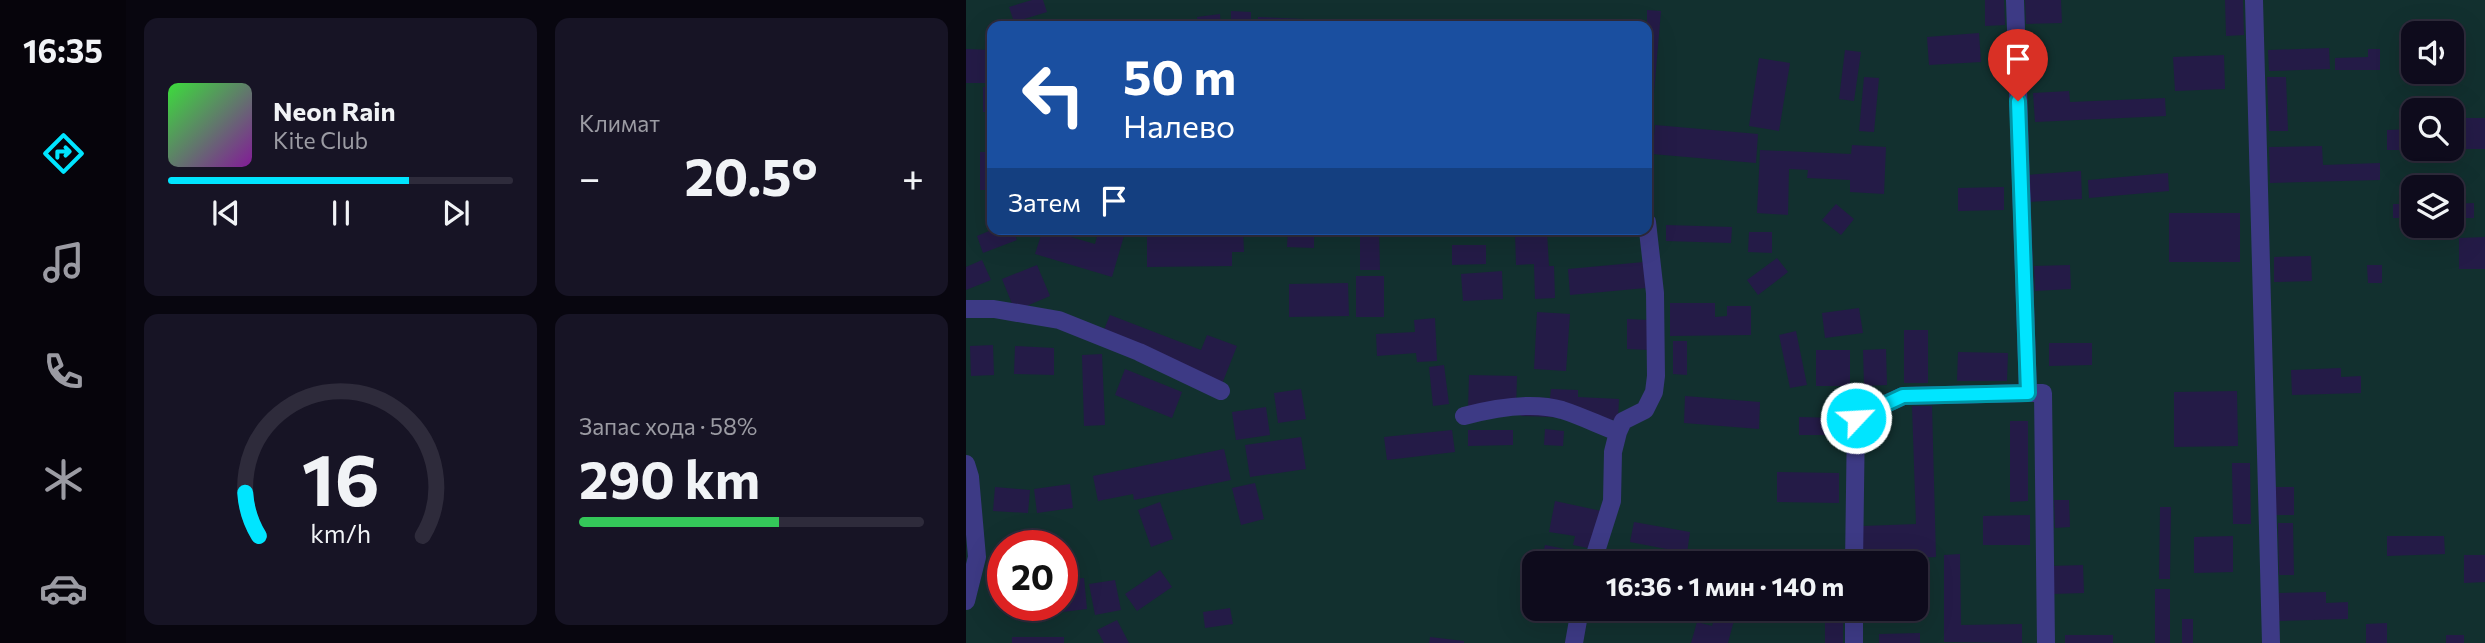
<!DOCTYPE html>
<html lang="ru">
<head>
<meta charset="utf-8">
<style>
	:root { --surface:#0e0b1c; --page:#171425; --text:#f1f3f6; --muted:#9b9ba3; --line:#2e2b3b; --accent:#00e5ff }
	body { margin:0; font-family:Commissioner,sans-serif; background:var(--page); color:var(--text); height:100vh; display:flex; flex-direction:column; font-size:26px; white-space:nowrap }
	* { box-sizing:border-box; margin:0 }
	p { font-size:23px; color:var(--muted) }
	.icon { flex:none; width:38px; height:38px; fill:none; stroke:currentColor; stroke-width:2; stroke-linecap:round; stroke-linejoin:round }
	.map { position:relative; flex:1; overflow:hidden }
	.details { display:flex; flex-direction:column; gap:18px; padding:18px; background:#08060f; width:840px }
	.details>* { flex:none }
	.hud { position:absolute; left:21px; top:21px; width:665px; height:214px; border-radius:14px; box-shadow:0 7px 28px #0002,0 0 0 2px var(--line); background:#1a4fa0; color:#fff; overflow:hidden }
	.tools { position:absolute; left:1435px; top:21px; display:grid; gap:14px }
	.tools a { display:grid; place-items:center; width:63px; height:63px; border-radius:14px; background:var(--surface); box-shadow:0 7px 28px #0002,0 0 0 2px var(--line); font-size:35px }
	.speed { position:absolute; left:21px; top:530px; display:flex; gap:14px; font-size:35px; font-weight:700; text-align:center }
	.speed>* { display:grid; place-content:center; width:91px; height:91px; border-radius:50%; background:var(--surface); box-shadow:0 7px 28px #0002,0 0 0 2px var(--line); line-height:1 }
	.speed .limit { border:10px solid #d22; background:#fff; color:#111 }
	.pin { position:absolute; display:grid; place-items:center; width:60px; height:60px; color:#fff; margin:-72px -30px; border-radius:50% 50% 50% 0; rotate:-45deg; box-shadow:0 0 7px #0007 }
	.pin .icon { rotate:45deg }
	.me { position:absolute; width:77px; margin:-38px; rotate:65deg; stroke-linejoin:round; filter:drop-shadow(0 0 5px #0008) }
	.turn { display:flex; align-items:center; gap:24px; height:147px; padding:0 21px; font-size:32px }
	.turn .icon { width:91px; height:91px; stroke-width:2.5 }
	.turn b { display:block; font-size:49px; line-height:60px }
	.then { display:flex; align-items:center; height:66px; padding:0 21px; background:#0003; gap:14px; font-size:26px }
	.big { font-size:52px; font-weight:700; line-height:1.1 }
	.details .widget { flex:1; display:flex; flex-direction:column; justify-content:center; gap:10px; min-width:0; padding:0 24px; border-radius:14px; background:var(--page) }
	.details .dial { align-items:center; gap:0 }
	.dial svg { height:182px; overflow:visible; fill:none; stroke:var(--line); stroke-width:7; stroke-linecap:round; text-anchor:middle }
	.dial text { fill:var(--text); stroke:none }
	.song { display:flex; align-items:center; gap:21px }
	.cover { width:84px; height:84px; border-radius:10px; background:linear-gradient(135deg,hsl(120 70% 55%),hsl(290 70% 35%)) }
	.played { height:7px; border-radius:4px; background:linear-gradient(90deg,var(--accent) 70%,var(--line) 70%) }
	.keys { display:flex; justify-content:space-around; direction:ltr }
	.heat { display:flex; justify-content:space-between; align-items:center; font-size:38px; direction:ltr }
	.charge { height:10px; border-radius:5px; background:linear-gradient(90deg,#34c759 58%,var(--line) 0) }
	.details .tiles { flex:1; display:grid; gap:18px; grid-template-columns:repeat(2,1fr) }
	.trip { position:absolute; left:556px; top:551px; width:406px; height:70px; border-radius:14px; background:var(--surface); box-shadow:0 7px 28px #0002,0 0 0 2px var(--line); font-weight:700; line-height:70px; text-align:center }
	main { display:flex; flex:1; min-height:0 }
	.dock { display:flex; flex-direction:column; width:126px; justify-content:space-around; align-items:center; background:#06040b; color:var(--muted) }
	.dock .icon { width:49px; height:49px }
	.dock .selected { color:var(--accent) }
	.dock b { font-size:32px; color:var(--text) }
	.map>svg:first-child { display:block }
	.green { fill:#12302f; fill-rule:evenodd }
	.building { fill:#241b47 }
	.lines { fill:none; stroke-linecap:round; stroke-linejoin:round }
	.minor { stroke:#3d3a85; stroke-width:18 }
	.route-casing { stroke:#0095a6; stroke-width:18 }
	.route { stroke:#00e5ff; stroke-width:12 }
</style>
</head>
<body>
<main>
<nav class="dock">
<b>16:35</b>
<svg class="icon selected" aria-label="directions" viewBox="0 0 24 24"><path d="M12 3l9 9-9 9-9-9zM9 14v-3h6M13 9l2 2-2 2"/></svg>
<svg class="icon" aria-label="music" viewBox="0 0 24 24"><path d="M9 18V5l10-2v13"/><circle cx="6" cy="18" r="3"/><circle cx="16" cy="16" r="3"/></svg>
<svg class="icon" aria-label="phone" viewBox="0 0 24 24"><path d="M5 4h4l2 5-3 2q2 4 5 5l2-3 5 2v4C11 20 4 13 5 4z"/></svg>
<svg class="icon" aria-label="climate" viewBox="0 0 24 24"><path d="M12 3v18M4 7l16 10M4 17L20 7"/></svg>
<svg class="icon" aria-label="car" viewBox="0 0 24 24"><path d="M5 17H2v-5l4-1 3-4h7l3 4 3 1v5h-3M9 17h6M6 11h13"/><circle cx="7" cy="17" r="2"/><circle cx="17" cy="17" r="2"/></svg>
</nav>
<section class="details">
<div class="tiles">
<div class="widget">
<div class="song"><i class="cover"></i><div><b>Neon Rain</b><p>Kite Club</p></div></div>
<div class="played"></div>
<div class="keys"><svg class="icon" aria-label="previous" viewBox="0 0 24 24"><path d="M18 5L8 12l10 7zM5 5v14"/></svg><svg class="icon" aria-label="pause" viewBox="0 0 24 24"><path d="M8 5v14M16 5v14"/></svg><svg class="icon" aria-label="next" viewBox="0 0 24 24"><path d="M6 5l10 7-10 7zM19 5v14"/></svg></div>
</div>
<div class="widget"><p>Климат</p>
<div class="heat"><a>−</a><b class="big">20.5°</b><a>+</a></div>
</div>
<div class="widget dial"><svg viewBox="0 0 100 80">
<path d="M14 69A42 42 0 1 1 86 69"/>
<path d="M14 69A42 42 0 0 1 8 50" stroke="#00e5ff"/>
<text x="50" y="56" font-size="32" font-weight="700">16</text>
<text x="50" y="72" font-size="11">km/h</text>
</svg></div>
<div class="widget"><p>Запас хода · 58%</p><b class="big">290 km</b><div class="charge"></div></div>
</div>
</section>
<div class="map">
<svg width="1519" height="643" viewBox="0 0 1519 643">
	<rect width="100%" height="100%" fill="#130f26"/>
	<!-- green -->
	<path class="green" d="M0,0H1519V643H0ZM26,26H681V229H26ZM1447,33H1486V72H1447ZM1447,110H1486V149H1447ZM1447,187H1486V226H1447ZM37,546H96V606H37ZM569,564H950V609H569Z"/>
	<!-- building -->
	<path class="building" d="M66,0H77L81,12L48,22L43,7Z
		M1019,0H1038L1039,25L1019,26Z
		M1059,0H1095L1096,23L1060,24Z
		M1259,0H1277L1278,35L1260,36Z
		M681,10L695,11L687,104L681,103Z
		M265,11L285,12V26H265Z
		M254,14L255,26H232L231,17Z
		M292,17L360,20V26H291Z
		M1013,33L1015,62L963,65L961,37Z
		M1363,48L1364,69L1303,71L1302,50Z
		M0,49L26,50V83H0Z
		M1402,49H1414V70H1369V58L1402,57Z
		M879,50L895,52L888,101L873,99Z
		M1258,55L1259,89L1209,91L1207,57Z
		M793,58L824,63L813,131L783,126Z
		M898,77L913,78L908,132L893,131Z
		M1301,77H1320L1322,131H1303Z
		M17,87L26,88V112H17Z
		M1103,91L1104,102L1199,98L1200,116L1069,122L1067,93Z
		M1494,118H1519V149H1494Z
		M689,125L792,134L790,163L686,154Z
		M1447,129V150H1421V130Z
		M886,145L920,147L918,194L884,192V180L841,178L842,170L823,169L822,215L791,213L794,150L885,154Z
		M1356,146L1357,165L1414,163V180L1304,183L1303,147Z
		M14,152H26V190H14Z
		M1115,171L1116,199L1062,202L1060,175Z
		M1202,173L1203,191L1123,198L1122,180Z
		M1038,187V210L992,211V188Z
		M1508,203V218H1486V204Z
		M870,204L888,219L875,235L856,220Z
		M1427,204H1447V218H1427Z
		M1203,213H1274V262H1203Z
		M700,225L766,227L765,243L700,241Z
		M28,229H46L51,240L17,253L11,236Z
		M77,229L129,244L133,229H160L146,277L69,254Z
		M181,229H277L278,252H266V266L181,267Z
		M322,229H348V248L321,247Z
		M394,229H413L414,270H394Z
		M581,232L583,266H588L589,298L569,299L568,264L550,265L549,233Z
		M783,232H806V253L782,252Z
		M1519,237V269H1493V238Z
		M486,245H520V264L486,265Z
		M1345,256L1346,281L1308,282V257Z
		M811,258L822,272L792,295L781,280Z
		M16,260L25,280L0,290V267Z
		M678,262L680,288L604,295L602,269Z
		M71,265L84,296L49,311L36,279Z
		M1104,265L1105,289L1069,291L1068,266Z
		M1401,265H1416V283H1402Z
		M536,271L537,299L497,301L495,274Z
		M390,276H418V317H390Z
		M382,283L383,316L323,317V284Z
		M704,303H749V317L761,316V306H785V335L704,336Z
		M893,308L897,333L859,338L856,313Z
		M571,312L604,314L600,371L568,369Z
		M144,315L235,350L241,335L271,346L256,384L135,337Z
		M469,318L471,361L451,362L450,353L411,356L410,334L449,332L448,320Z
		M661,319L684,320L683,350L661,349Z
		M938,330H962V383H938Z
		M830,331L841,385L824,388L813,335Z
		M707,341H721V375L707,374Z
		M1083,343H1126V365L1083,366Z
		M27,345L28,375L5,376L4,346Z
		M49,346L88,348V375L48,374Z
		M920,349L921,385L898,386L897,350Z
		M850,350H884V386H850Z
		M992,352L1042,353L1041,381H991Z
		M136,354L139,425L118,426L116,355Z
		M478,365L483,404L467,406L463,367Z
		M1375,368V377L1395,376V393L1326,395L1325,370Z
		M159,369L216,392L206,418L149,395Z
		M503,375L551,376L550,410L502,409Z
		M335,389L340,419L312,423L308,393Z
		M585,389L612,390V397L653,399L652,420L555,416L556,397L584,398Z
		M1271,391L1272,446L1208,447V392Z
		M719,396L794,402L793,429L718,423Z
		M946,406H966L970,557L897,560V526L950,524Z
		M300,407L304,435L270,440L266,412Z
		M833,417L873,418L872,435H833Z
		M1044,421H1062V501L1044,502Z
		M579,429L598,431L597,446L578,445Z
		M486,430L489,452L421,460L418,437Z
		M502,430H547V445L502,446Z
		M335,437L340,469L284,477L279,445Z
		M258,449L265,480L168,500L167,494L132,501L127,476Z
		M1266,463H1284L1285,524H1267Z
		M811,472L873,473V503L811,502Z
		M289,483L298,519L275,525L266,488Z
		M104,484L107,508L71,513L68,489Z
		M29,487L64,490L62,513L27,511Z
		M1309,487H1328V515H1309Z
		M1088,500H1103L1104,527L1089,528Z
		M589,501L640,512L632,550L607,545L609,536L583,532Z
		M194,502L207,539L185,547L172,510Z
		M1194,507H1205L1204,579H1193Z
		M1064,515V545H1017V516Z
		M668,522L724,532L721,553L664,542Z
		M1312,523H1327L1328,575H1313Z
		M1267,536V572L1228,573V537Z
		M1421,536H1478L1479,554L1421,556Z
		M579,545L599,549L596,564L575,562Z
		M994,554L995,625L1056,624V643L978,642V555Z
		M1498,555H1519V582L1498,583Z
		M1117,565L1118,593L1086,594L1085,566Z
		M194,570L206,587L171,611L159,594Z
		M118,578L121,609L63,616L62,606H96V580Z
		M149,580L155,610L129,615L123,584Z
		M1189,589H1204V643H1189Z
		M1360,592V603L1382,602V619L1313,621V593Z
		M264,608L267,624L239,628L237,612Z
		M658,609H702L700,620Z
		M751,609H771L762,643H725L731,622L746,626Z
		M785,609H855L854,619L785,612Z
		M859,618H877V643H859Z
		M1216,619H1227V643H1216Z
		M151,620L163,643H138L131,630Z
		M1421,623V643H1400V624Z
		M954,633V643H913V634Z
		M1099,635H1147V643H1099Z
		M1480,635H1498V643H1480Z
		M46,637H98V643H46Z
		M464,637L498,641V643H463Z"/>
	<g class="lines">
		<!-- minor -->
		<path class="minor" d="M1049,0L1062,393H1077L1080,643
			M1288,0L1305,643
			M0,309H28L93,320L173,352L255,391
			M498,416C528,408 565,401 596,410C615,416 633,425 652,432
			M0,464L4,477L11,557L0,601
			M626,564L646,501L647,452L652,432L657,421L679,410L688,392L690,376L689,293L681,222
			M888,564L890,418L937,396L1062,393
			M888,609V643
			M608,643L614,609"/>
	</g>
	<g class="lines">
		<!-- route casing -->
		<g class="route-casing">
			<path id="route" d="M890,418L937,396L1062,393L1052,101"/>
		</g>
		<!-- route -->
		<use href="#route" class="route"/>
	</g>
</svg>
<div class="tools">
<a><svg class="icon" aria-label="sound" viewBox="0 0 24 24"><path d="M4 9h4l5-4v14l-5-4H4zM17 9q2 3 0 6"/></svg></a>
<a><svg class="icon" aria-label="search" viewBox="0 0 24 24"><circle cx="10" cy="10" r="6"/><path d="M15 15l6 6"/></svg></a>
<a><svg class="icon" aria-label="layers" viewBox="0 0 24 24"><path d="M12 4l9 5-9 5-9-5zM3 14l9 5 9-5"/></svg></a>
</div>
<div class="speed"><div class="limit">20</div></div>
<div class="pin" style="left:1052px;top:101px;background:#d93025"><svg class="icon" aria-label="arrive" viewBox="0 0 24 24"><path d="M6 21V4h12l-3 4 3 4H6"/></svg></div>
<svg class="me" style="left:890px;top:418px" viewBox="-20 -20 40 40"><circle r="17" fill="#00e5ff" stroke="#fff" stroke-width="3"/><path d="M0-11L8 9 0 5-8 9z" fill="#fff"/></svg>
<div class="trip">16:36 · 1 мин · 140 m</div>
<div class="hud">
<div class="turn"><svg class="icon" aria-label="left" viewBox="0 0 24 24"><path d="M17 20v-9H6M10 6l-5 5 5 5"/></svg><div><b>50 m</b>Налево</div></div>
<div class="then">Затем<svg class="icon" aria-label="arrive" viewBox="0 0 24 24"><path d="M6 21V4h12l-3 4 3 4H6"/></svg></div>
</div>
</div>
</main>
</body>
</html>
